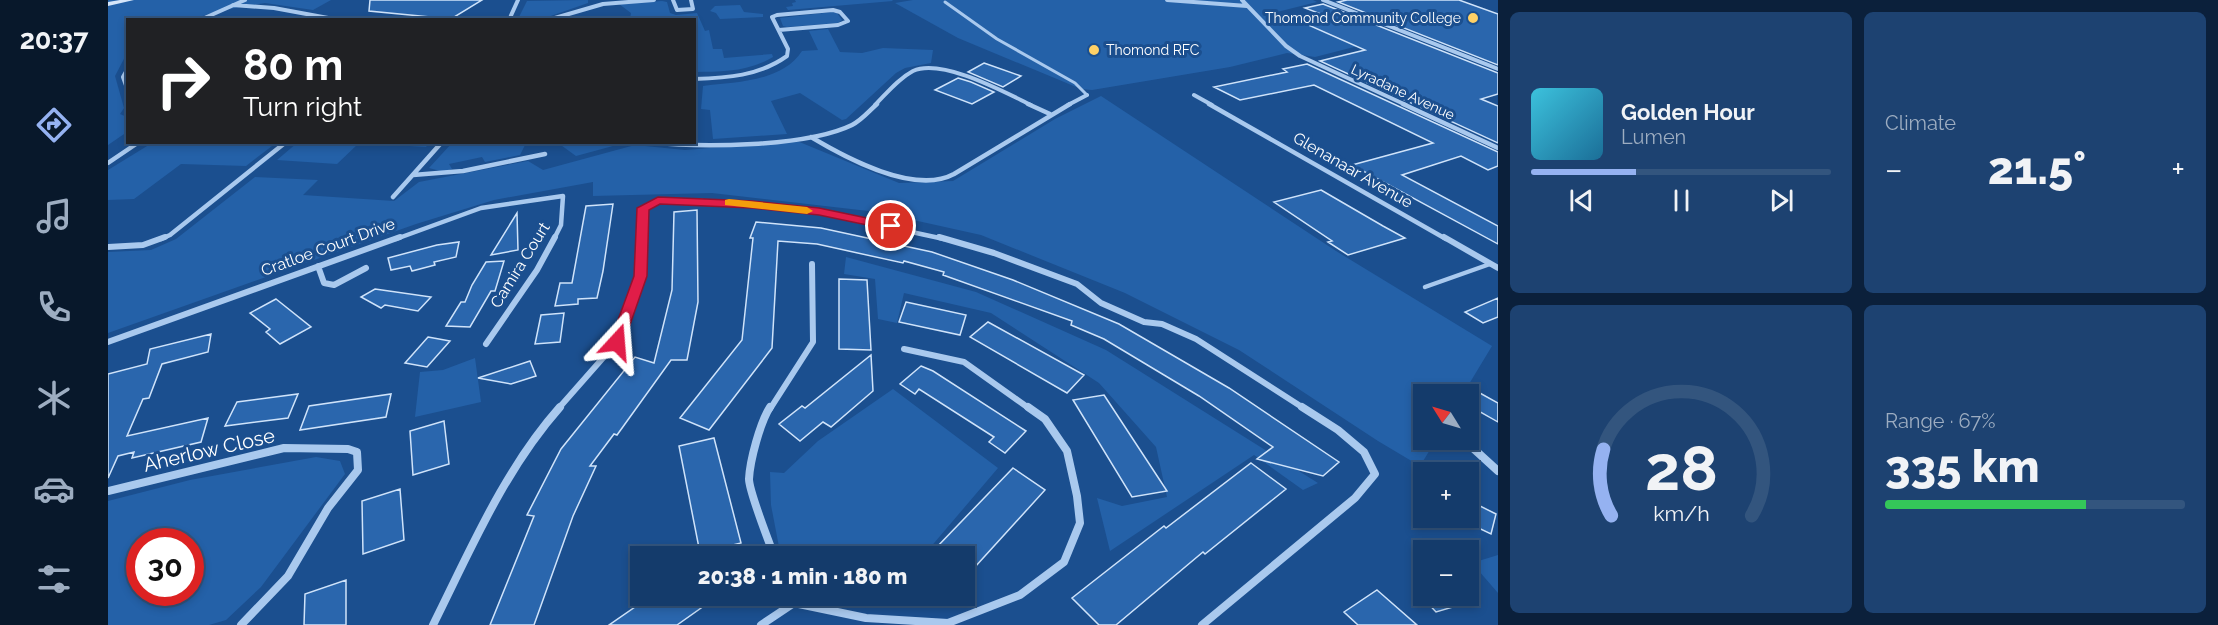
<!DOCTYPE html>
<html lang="en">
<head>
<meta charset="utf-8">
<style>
	:root { --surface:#143b6b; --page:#1d4271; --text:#f1f3f6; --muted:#9dadc1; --line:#33557e; --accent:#95b2f1 }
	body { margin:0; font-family:Raleway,sans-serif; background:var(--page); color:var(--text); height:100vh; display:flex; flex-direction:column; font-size:22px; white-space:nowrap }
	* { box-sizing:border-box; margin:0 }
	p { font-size:20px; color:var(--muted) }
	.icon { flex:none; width:33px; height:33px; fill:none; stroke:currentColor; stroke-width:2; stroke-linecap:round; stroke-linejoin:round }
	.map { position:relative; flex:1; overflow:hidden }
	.details { display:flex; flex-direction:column; gap:12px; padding:12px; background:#0b203b; width:720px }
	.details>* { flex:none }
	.guide { position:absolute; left:18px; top:18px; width:570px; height:126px; border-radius:0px; box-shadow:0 3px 9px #0003,0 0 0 2px var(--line); background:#202124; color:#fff; overflow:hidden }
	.needle { width:39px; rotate:307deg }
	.buttons { position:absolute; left:1305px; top:384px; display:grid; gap:12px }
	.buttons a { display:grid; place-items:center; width:66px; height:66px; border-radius:0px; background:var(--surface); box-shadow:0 3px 9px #0003,0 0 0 2px var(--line); font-size:30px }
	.speed { position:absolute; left:18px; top:528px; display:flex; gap:12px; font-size:30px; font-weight:700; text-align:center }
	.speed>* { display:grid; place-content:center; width:78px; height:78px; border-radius:50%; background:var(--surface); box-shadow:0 3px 9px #0003,0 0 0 2px var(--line); line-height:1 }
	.speed .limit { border:9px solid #d22; background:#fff; color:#111 }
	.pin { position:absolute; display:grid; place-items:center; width:51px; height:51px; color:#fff; margin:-26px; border:3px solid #fff; border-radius:50%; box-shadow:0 2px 6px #0007 }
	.me { position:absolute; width:66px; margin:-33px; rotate:19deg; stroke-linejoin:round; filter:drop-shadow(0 0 4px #0008) }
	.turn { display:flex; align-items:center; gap:21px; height:126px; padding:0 18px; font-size:27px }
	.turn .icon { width:78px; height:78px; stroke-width:2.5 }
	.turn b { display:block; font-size:42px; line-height:51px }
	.big { font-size:45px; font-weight:800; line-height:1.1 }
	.details .card { flex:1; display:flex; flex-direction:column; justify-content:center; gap:9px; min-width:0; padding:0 21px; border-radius:9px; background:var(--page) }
	.details .dial { align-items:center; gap:0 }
	.dial svg { height:156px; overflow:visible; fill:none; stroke:var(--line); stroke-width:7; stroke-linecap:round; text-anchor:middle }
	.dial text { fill:var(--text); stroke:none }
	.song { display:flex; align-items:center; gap:18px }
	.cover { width:72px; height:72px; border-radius:9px; background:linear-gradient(135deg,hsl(190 70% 55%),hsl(200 70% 35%)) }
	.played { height:6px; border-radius:3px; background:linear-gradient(90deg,var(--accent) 35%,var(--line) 35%) }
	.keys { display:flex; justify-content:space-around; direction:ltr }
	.heat { display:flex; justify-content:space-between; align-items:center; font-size:33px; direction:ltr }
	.charge { height:9px; border-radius:4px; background:linear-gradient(90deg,#34c759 67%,var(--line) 0) }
	.details .tiles { flex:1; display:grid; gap:12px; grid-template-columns:repeat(2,1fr) }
	.trip { position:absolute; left:522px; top:546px; width:345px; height:60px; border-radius:0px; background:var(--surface); box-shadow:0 3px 9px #0003,0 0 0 2px var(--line); font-weight:800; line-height:60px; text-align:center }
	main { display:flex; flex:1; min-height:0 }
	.tabs { display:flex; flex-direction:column; width:108px; justify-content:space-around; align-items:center; background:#08182b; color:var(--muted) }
	.tabs .icon { width:42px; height:42px }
	.tabs .active { color:var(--accent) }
	.tabs b { font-size:27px; color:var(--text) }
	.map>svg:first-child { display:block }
	.green { fill:#2461a8; fill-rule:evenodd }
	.building { fill:#2a66ad; stroke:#cfe3fa; stroke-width:1.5 }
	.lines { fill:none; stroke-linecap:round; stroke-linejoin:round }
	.lane-far1 { stroke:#a9c9ee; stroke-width:3 }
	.lane { stroke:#a9c9ee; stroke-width:4.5 }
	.street-far3 { stroke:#a9c9ee; stroke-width:4 }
	.street-far2 { stroke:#a9c9ee; stroke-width:4.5 }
	.street-far1 { stroke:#a9c9ee; stroke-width:6 }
	.street { stroke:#a9c9ee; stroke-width:8 }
	.secondary { fill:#d6e6fa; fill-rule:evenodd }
	.route { fill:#e11d48; stroke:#92132f; stroke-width:1.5 }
	.slow { fill:#f59e0b }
	.poi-dot { fill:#ffd166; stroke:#1b4f8f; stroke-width:2 }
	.labels { text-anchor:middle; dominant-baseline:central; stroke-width:6; stroke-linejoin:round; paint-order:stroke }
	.far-poi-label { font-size:14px; fill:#fff; stroke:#1b4f8f; text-anchor:end }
	.far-street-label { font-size:14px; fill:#fff; stroke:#1b4f8f }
	.street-label { font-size:16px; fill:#fff; stroke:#1b4f8f }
	.near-street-label { font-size:20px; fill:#fff; stroke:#1b4f8f }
</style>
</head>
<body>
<main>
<nav class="tabs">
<b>20:37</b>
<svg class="icon active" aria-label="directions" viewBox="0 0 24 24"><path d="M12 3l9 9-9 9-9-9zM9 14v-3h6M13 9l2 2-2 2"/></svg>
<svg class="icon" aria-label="music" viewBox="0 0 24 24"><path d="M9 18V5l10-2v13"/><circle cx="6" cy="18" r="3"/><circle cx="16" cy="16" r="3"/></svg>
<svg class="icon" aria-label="phone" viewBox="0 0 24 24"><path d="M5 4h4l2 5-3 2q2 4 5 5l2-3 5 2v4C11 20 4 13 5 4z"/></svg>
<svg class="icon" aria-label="climate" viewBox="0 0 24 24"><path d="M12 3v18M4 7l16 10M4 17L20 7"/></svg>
<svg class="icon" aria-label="car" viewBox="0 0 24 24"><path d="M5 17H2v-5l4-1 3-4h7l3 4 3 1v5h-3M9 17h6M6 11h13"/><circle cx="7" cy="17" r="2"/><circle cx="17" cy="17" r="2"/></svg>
<svg class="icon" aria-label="filters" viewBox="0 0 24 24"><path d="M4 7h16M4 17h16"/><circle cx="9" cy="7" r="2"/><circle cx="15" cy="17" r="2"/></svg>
</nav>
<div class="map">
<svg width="1390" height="625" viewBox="0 0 1390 625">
	<rect width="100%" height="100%" fill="#1b4f8f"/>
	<!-- green -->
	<path class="green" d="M0,0H223L205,10L157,3L109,11L86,19L20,20L19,53L7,76L16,108L12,114L19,117V132L0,145Z
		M480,0V3L437,18L410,19L419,1Z
		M687,0H784L785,1L680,10L678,7L685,6L684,3L688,2Z
		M805,0H1205L1209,2L1169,12L1250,46L1207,57L1179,53L1122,67L984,90L973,89L850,38L787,3Z
		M554,1L559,2L562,13L568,15L589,13L597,31L601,30L605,49H614L616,58L664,54L665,57C641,72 613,72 587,72L586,20L522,19L523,13L511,4Z
		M632,5L636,12L655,14V17L612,19L608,13L602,11L607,6Z
		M724,12L729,13L734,20L730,23L679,27L675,26L672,18Z
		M720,29L732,52L754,53L775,48L825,50L823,63L797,68L788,73L738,119L734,120L692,93L663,101L679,134L605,139L602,110L593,109L595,86C628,82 674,82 694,51L710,50L701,31Z
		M993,96L1228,251L1384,346L1355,394H1316V440H1328L1312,466L1270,441L1131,350L1017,293L873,235L769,212L604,193L485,196V182L386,200L308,224L0,333V252L43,250L68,239L147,177L210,180L195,195L286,201L311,182L420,161L435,170L527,145L577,150L689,141L791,183L845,181L947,119Z
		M44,143V142L168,143L138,166L73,164L26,199L0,200V170Z
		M189,143V142L321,143L318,147L251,143L229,164L169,160Z
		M344,143H429L417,145L412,155L377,162L374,157L341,164L344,169L336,172L321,168Z
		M516,143L468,156L450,143L516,142Z
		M738,257L868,292L998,350L1210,483L1195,490L1146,455L1002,551L989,498L1014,506L1059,497L1048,447L991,383L883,313L796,293L789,323L770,319L767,279L736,274Z
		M367,358L373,402L307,417L312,372L335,370Z
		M785,389L890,468L815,556H678L672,552L663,505L662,472L676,473L710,441Z
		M208,457L232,461L237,474L153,587L118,620L101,625H0V501L82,480ZM32,542H82V592H32Z
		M1390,555V593L1364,563Z
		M770,596H850L827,608Z"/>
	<!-- building -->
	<path class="building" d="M262,0H374L343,19L261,11Z
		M1239,0H1351L1390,14V65L1230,2Z
		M1215,4L1390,73V94L1373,99L1390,106V143L1212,61L1257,50L1189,20L1213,14L1197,8Z
		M876,63L913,76L895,87L860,72Z
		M1199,64L1390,152V166L1380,170L1353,156L1294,175L1390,226V244L1244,165L1325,143L1206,85L1132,100L1106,87L1179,72L1175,69Z
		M850,78L863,82L886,92L864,104L827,90Z
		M1213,190L1275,226L1297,238L1240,255L1220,242L1224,241L1166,202Z
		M505,204L495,271L489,298L470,299V304L447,306L452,283H464L478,206Z
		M589,210L590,302L579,360H563L509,435L506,434L482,466H488L465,516L426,625H382L426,516L419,515L453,449L527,357L546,363L564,290L566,212Z
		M409,213L410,250L383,255Z
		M648,222L713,228L824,252L905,280L1011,324L1121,388L1231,462L1215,476L1149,459L1165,447L1091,396L996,339L963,325L964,321L835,275L836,272L796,261L795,263L709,244L670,241L664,348L601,430L572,418L634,340L645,238H642Z
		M351,242L348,257L326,262L327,265L304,271L302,266L283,270L280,258L329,245Z
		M396,261L387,291H383L362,327L338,326L353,302H357L364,285L378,262Z
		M731,279L759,280L763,350L731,349Z
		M267,289L323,297L310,311L277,305L273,308L253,297Z
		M1390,298V317L1375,323L1357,312Z
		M168,299L203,327L172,344L158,332L162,329L142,313Z
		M798,302L858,315L852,335L791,322Z
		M456,313L452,342L427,344L433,315Z
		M880,322L976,375L959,393L862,337Z
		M103,334L100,352L54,364L41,398L35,399L19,436L100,418L93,442L24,458L26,452L10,456L0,478V374L39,364L42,349Z
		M320,337L342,341L319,367L297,363Z
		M763,355L765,391L723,427L715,422L692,441L671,424L694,406L697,408Z
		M422,361L428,376L403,384L370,378Z
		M813,366L825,371L918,431L897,453L881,442L886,437L811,389L807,394L792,384Z
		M1370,392L1390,403V422L1360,405V401Z
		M190,394L180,418L117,426L129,402Z
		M283,394L278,417L192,430L201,406Z
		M996,395L1059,491L1024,497L965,400Z
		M336,421L341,464L305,475L302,431Z
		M606,438L633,543L592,553L571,446Z
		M1143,463L1178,489L1097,554L1095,552L1008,625H991L964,598L1056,526L1058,528Z
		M905,468L937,490L856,579V556H836L827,549Z
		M292,489L296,540L255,554L254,501Z
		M1360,500L1388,514L1383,534L1360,523Z
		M238,580V625H196L197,594Z
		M1269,590L1309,625H1250L1236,612Z
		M543,596H610L569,625H501Z
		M1313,596H1369V600L1328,612Z"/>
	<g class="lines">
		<!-- lane-far1 -->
		<path class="lane-far1" d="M837,2L889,39L967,83L979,95"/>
		<!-- lane -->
		<path class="lane" d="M1317,287L1382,264"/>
		<!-- street-far3 -->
		<path class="street-far3" d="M565,0L569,10L585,9L583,0
			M1059,0L1139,6
			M1134,0L1178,46L1192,56L1298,105
			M1215,0L1390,69
			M125,5L166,8L231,20
			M92,20L137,0
			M401,20L410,0
			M440,20L495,4L546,0
			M20,68L15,77L20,91
			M586,79C619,78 651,76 679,56L680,49L664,17L669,15L725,10L732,12L740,21L730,25L671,30
			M1086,95L1104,105
			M767,105C779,93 790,79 805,71C834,58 896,92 923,105
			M960,105L979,95"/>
		<!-- street-far2 -->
		<path class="street-far2" d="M920,104L942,114
			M1101,104L1338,239
			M1295,104L1390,148
			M703,137C738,158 807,195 846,174L962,104
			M542,142C592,148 699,147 744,125C754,120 761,111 769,104
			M0,163L31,142
			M305,175L355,171L437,154
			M285,197L334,142
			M53,239L62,235L178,142
			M288,239L373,208L455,196L453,225L446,239
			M534,239L535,208L550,201H593L711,212L836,239"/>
		<!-- street-far1 -->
		<path class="street-far1" d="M831,237L886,253L969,284L993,303L1036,322L1054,324L1088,339L1197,409
			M1336,237L1390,268
			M0,247L35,245L57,237
			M210,266L216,283L226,285L258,268
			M0,342L292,237
			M378,344L429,270L447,237
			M796,349L856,362L922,409
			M450,409L509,342L532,276L534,237
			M662,409L705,342L704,264"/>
		<!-- street -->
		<path class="street" d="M662,407C652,423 642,460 641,479C641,492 661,541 666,556
			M1356,440L1390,471
			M0,491L176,448L240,449L249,452L250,470L220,508L180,576L133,625
			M325,625C362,551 396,470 452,407
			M653,625L686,603L758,618L840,623L912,595L956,562L972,523L969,496L959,451L937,419L920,407
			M1094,625L1247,498L1267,474L1256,452L1230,430L1194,407"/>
		<!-- secondary -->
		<path class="secondary" d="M12,0H26L0,6V2Z"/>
	</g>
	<!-- route -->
	<path class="route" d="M550,197L644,201L711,208L783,223L789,226L783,230L711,215L644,208L552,204L541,210L539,276L516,342L514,346H504L502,342L526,276L529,208Z"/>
	<!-- slow -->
	<path class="slow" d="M621,199L699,207L705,211L699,214L617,205V200Z"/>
	<!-- markers -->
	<g class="poi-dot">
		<circle cx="1365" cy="18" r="6"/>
		<circle cx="986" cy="50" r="6"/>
	</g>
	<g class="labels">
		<!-- far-poi labels -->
		<g class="far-poi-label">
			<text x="1353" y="18">Thomond Community College</text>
			<text x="998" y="50" text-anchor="start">Thomond RFC</text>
		</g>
		<!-- far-street labels -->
		<g class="far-street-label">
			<text transform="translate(1295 92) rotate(25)">Lyradane Avenue</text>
		</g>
		<!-- street labels -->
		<g class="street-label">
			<text transform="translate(1245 170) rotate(30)">Glenanaar Avenue</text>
			<text transform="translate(220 247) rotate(-20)">Cratloe Court Drive</text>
			<text transform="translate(412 265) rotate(-58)">Camira Court</text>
		</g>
		<!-- near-street labels -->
		<g class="near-street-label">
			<text transform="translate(101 450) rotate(-13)">Aherlow Close</text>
		</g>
	</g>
</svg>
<div class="buttons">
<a><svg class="needle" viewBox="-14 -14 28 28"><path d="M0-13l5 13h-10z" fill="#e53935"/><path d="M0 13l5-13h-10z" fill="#9dadc1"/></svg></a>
<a>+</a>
<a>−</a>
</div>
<div class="speed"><div class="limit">30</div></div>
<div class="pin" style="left:783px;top:226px;background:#d93025"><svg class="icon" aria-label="arrive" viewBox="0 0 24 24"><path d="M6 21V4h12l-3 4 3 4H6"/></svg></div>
<svg class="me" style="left:509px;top:342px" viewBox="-20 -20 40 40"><path d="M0-17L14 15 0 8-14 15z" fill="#e11d48" stroke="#fff" stroke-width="4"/></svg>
<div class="trip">20:38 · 1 min · 180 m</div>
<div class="guide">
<div class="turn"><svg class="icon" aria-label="right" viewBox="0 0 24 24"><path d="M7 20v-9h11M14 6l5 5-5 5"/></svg><div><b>80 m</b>Turn right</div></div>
</div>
</div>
<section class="details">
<div class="tiles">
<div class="card">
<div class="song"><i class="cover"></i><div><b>Golden Hour</b><p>Lumen</p></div></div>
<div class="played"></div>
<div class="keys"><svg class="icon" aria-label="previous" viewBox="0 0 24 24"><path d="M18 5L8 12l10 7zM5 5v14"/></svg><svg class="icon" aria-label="pause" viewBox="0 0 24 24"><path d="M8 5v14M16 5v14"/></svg><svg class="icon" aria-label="next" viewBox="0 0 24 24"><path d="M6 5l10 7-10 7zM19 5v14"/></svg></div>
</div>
<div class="card"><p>Climate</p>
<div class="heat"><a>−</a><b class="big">21.5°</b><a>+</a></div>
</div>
<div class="card dial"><svg viewBox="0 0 100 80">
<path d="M14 69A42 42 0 1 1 86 69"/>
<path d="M14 69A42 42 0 0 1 10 35" stroke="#95b2f1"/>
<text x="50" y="56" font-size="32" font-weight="700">28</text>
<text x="50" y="72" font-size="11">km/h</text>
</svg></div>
<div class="card"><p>Range · 67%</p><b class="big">335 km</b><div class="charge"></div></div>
</div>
</section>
</main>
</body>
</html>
